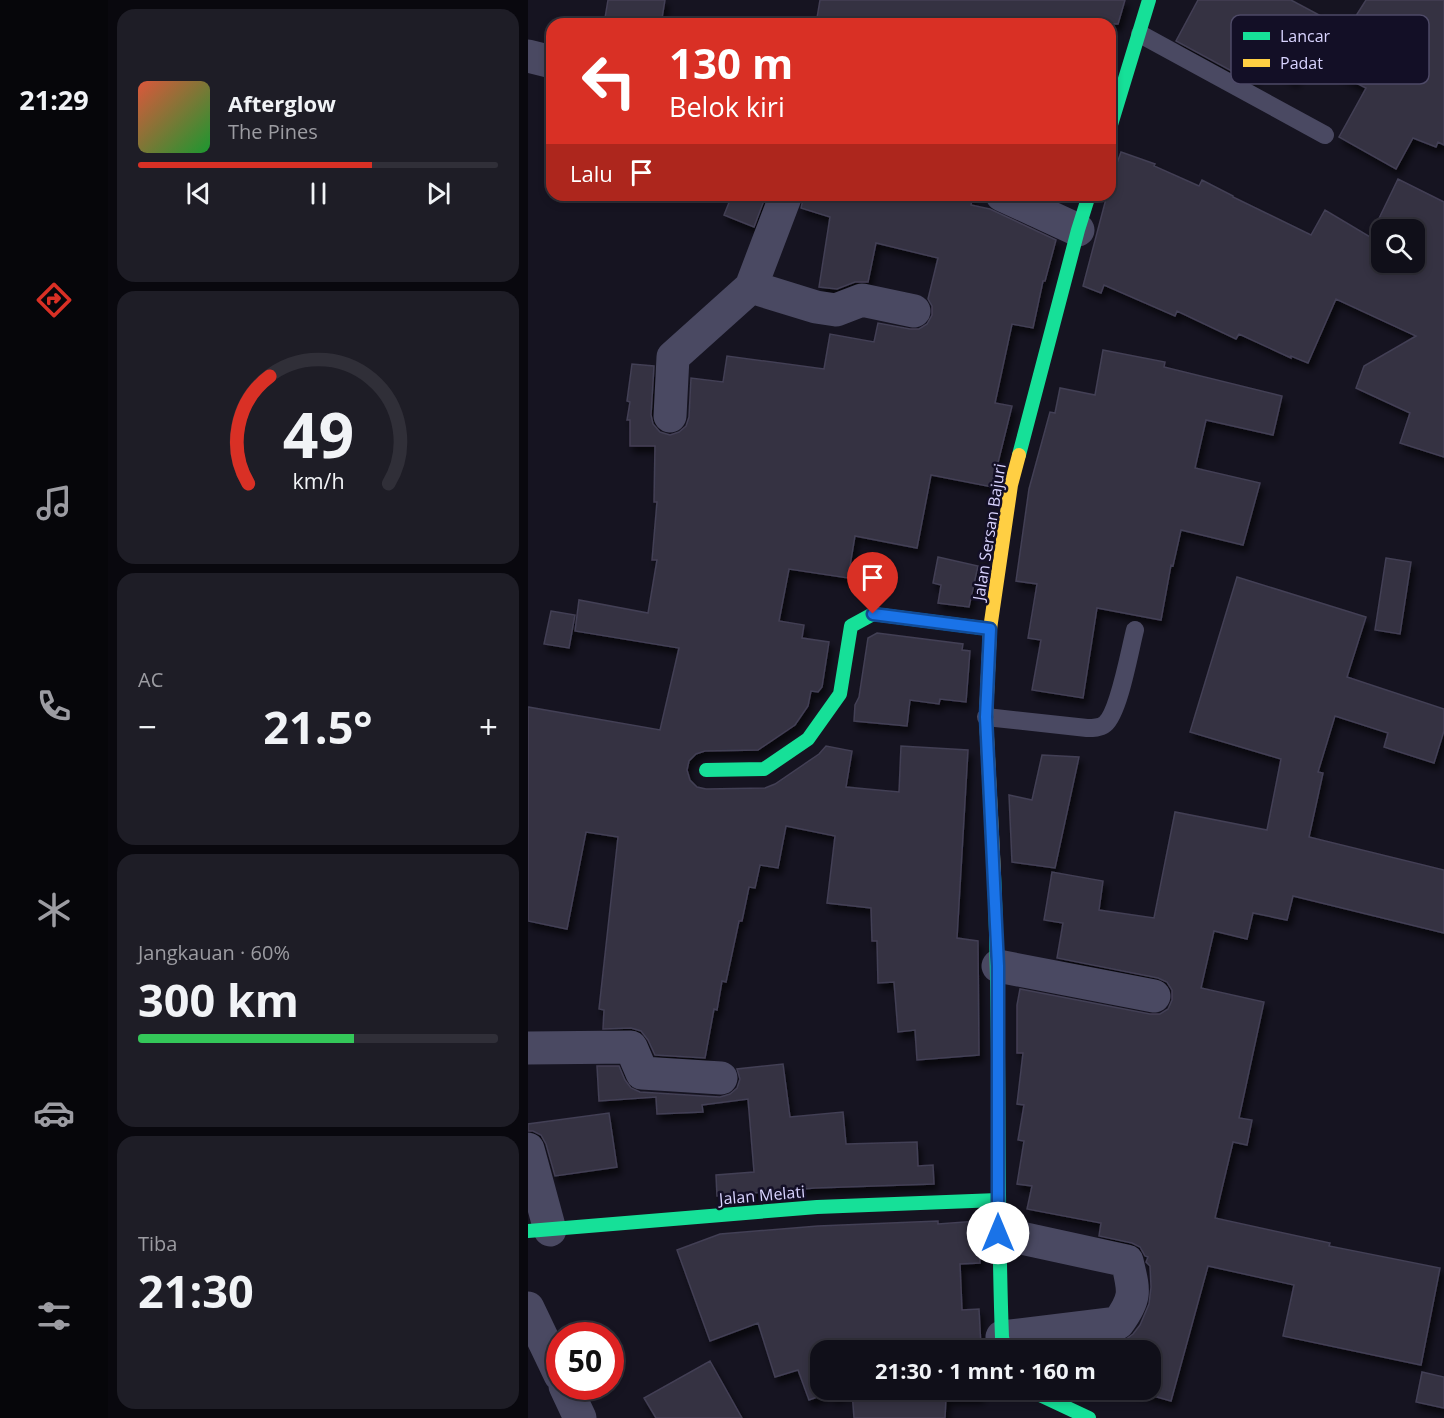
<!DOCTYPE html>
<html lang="id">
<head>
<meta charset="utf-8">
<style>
	:root { --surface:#100f19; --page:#1e1d26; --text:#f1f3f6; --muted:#9c9ca2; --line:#302f38; --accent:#d93025 }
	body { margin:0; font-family:"Open Sans",sans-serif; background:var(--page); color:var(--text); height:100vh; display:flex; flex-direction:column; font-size:22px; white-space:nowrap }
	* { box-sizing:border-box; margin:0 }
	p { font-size:20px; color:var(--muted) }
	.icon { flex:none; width:33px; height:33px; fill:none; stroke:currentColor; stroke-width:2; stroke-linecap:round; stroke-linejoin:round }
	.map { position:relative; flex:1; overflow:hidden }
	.side { display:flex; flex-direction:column; gap:9px; padding:9px; background:#09080e; width:420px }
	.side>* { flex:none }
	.banner { position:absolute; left:18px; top:18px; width:570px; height:183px; border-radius:18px; box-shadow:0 3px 9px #0003,0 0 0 2px var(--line); background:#d93025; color:#fff; overflow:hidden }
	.fabs { position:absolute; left:843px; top:219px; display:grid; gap:12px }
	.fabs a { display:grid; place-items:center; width:54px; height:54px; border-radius:12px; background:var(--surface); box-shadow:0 3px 9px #0003,0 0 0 2px var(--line); font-size:30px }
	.speed { position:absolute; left:18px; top:1322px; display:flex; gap:12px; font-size:30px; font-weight:700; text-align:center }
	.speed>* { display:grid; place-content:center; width:78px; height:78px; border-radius:50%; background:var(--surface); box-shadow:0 3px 9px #0003,0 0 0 2px var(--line); line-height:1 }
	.speed .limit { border:9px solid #d22; background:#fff; color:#111 }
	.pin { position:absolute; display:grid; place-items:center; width:51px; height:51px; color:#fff; margin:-62px -26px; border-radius:50% 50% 50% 0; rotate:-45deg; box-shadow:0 0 6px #0007 }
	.pin .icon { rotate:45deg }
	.me { position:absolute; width:66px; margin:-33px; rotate:0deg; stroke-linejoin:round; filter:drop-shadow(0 0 4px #0008) }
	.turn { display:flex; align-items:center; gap:21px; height:126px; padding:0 24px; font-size:27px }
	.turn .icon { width:78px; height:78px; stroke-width:2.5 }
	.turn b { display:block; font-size:42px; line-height:51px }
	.then { display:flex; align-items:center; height:57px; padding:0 24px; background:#0003; gap:12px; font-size:22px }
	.big { font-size:45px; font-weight:700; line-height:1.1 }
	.side .tile { flex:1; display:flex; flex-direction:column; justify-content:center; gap:9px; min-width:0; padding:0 21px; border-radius:18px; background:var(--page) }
	.side .dial { align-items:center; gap:0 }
	.dial svg { height:156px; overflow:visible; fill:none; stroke:var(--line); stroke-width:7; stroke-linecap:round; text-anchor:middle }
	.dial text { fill:var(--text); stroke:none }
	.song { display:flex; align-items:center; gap:18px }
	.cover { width:72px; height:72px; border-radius:9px; background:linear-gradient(135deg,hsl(10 70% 55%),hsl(130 70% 35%)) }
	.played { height:6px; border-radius:3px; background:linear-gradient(90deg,var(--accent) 65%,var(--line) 65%) }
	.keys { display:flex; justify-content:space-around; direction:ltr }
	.heat { display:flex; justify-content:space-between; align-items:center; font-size:33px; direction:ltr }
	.charge { height:9px; border-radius:4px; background:linear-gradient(90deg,#34c759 60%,var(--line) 0) }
	.trip { position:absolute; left:282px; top:1340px; width:351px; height:60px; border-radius:18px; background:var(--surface); box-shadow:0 3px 9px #0003,0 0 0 2px var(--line); font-weight:700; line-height:60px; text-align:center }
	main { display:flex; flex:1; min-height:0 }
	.tabs { display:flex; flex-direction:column; width:108px; justify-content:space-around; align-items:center; background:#06060a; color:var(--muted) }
	.tabs .icon { width:42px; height:42px }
	.tabs .current { color:var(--accent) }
	.tabs b { font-size:27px; color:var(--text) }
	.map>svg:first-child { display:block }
	.building { fill:#343243; stroke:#433f54; stroke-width:1.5; fill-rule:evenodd; filter:url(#shadow) }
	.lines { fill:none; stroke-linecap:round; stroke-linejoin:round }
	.lane { stroke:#4a4962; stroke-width:18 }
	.street { stroke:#4a4962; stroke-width:33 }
	.fast { stroke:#16e098; stroke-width:14 }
	.slow { stroke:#ffcf43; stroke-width:14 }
	.route-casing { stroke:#114b97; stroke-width:15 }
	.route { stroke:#1a73e8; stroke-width:10 }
	.labels { text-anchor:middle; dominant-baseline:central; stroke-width:5; stroke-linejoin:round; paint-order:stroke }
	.street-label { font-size:16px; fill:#d9d4ff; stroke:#130f26 }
	.key { fill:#130f26; stroke:#4e4a67; stroke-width:1.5 }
	.key-label { font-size:16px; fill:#d9d4ff }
</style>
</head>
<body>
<main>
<nav class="tabs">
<b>21:29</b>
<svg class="icon current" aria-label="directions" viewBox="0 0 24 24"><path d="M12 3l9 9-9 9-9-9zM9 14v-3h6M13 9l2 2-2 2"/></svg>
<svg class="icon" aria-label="music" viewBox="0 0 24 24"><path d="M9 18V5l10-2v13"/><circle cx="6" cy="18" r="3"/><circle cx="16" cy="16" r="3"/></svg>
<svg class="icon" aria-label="phone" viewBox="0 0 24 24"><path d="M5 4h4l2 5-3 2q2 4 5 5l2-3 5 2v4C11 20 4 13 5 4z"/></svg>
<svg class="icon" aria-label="climate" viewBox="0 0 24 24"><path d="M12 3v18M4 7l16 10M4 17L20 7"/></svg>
<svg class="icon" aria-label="car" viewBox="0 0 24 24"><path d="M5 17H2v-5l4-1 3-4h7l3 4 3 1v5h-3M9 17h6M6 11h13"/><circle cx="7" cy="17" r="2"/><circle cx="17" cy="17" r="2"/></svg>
<svg class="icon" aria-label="filters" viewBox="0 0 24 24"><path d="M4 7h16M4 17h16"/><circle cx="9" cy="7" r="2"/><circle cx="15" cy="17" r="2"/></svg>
</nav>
<section class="side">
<div class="tile">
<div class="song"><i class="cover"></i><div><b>Afterglow</b><p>The Pines</p></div></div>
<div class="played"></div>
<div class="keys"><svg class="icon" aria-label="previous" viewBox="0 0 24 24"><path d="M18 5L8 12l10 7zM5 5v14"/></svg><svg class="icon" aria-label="pause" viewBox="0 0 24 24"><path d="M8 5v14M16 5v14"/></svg><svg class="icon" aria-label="next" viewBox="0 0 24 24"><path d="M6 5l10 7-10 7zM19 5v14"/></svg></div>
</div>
<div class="tile dial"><svg viewBox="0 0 100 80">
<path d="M14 69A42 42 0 1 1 86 69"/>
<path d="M14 69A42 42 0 0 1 25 14" stroke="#d93025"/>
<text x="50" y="56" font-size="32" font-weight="700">49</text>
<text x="50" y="72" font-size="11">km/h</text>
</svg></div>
<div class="tile"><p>AC</p>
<div class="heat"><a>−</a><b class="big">21.5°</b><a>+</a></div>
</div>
<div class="tile"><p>Jangkauan · 60%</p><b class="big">300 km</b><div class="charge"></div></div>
<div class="tile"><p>Tiba</p><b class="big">21:30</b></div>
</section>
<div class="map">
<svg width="916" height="1418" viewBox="0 0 916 1418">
	<defs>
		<filter id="shadow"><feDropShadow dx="3.5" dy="6" stdDeviation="3" flood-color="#0009"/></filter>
	</defs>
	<rect width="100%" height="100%" fill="#161421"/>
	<!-- building -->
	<path class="building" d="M80,0H137L133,24H76Z
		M292,0H597L590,24H288Z
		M670,0H763L819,30L838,0H916V145L910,142L908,147L885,138L868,169L811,137L838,88L780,58L766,81L734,63L724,82L648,41Z
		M593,152L627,164L626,166L671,186L674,180L705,196V197L783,235L797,210L842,237L870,179L916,202V457L872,443L882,413L828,388L836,366L888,336L808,299L780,363L763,356V358L711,334L708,339L649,311L647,316L576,285L573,293L555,286L579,195H582V183ZM854,230H886V262H854Z
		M204,195H238L226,227L196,215Z
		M276,195H445L443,205L462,209L528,240L517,281H515L505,328L484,324L467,403L484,406L464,487L403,475L389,548L327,536L320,578L261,569L251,621L276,625L274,638L301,642L294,687L290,692L283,691L280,706L267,725L230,750L177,751L168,754L161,761L159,770L162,780L169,787L178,789L237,788L247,784L291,754L298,746L324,751L318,787L371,792L373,746L440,750L429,938L450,941L451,1055L389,1060L387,1030L370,1032L366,982L350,983L349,941H344L343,908L299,903L307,836L258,826L250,868L232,865L227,888L221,887L214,921H211L198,982L194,981L189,1010L186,1009L177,1058L127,1055L120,1040L113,1031L103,1028L75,1029L76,1010L71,1009L90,837L58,832L39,929L0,921V707L132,730L151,648L47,631L51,600L120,613L129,560H124L129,502H126L127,446H102V420H99L102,402L99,401L104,364L126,366L123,415L125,424L132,432L142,435L151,432L158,426L161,417L163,378L195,382L199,356L296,369L302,334L346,342L350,323L382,329H391L399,324L404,315V306L400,299L410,258L348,243L340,282H327L309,289L291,287L302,217L273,208Z
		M575,350L637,362L636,367L754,396L745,435L678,420L667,468L732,483L715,545L653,530L645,566L643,565L633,620L569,608L555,698L504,690L513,640L500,638L509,584L488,581L501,489L522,412L527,413L532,388L567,395Z
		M410,557L450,566L441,607L410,603L413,585L405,583Z
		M858,558L883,562L872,634L847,630Z
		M709,577L838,617L819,677L916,709V731L906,763L856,747L860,733L807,716L790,772L795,773L781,837L916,870V933L765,896L759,920L725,913L719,939L686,931L673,988L736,1002L711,1118L724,1120L719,1145L705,1142L687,1218L802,1243L801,1246L912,1268L893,1365L755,1336L766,1285L680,1266L643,1401L601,1389H622V1350H595L597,1340L605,1334L612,1325L621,1304L623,1287L622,1266L618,1262L620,1257L617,1256L612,1247L604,1243L571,1236L573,1223L499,1209L504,1186L489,1184L496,1141L490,1140L496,1105L489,1104L495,1053H489V1005L492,989L622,1014H632L640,1009L644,1000V990L639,982L630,978L529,958L535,923L516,920L524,872L575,881L571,910L626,918L647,812L739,830L753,759L662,732Z
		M23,611L47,615L41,648L16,644Z
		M349,633L435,644L434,650L442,651L438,702L412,699L411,704L382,700L379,726L326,721L327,705L331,697L340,638Z
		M514,755L551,757L527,868L484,862L481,795L504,800Z
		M255,1064L262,1117L315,1112L318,1144L389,1142L390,1166L405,1165L406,1184L287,1188L189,1196L188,1175L226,1172L220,1099L174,1105L175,1112L129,1114L128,1097L71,1101L69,1066H91L97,1080L103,1088L112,1092L192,1097L202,1094L209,1088L212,1079L209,1069Z
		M81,1113L89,1167L27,1176L18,1144L13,1135L5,1131H0V1124Z
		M410,1221V1224L450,1221L452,1263L432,1264L434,1310L451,1309L453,1347H450V1350H292V1389H451L452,1397L418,1398L417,1418H326L324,1391L305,1398L303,1392L281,1400L270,1370L247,1377L230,1323L182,1341L149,1250L192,1234L290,1226Z
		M182,1361L214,1418H128L116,1398Z
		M894,1372L916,1377V1408L888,1402Z"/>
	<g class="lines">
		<!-- lane -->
		<path class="lane" d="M612,34L797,135
			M458,717L559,728C565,728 572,728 577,724C591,713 602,649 607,630"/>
		<!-- street -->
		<path class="street" d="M0,56L24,62
			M474,195L550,230
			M223,287L288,307L308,310L334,300L386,311
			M142,416L145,357L223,287L258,195
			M470,966L626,996
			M0,1048L103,1047L114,1073L193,1078
			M0,1149L22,1230
			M470,1233L599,1261C606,1291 609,1297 590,1323L474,1337
			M0,1308L32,1375
			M37,1386L52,1418"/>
		<!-- fast -->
		<path class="fast" d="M582,128L621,0
			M491,455L550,230L561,195
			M178,770L236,769L280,739L312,694L323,626L345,614L462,629
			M466,874C473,1028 468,1183 474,1337L477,1350
			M0,1231L289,1207L470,1200
			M499,1389L561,1418"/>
		<!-- slow -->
		<path class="slow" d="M466,874L458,717L462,629L483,485L491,455"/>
	</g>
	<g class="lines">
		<!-- route casing -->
		<g class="route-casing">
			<path id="route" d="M345,614L462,629L458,717L470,966V1233"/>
		</g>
		<!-- route -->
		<use href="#route" class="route"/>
	</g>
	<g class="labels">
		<!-- street labels -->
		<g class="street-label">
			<text transform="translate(461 532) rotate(-81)">Jalan Sersan Bajuri</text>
			<text transform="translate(234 1195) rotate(-5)">Jalan Melati</text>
		</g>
	</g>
	<!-- legend -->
	<rect x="703" y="15" width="198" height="69" rx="9" class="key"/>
	<rect x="715" y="32" width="27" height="8" fill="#16e098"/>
	<rect x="715" y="59" width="27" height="8" fill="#ffcf43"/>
	<g class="key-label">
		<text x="752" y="42">Lancar</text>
		<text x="752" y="69">Padat</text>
	</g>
</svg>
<div class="fabs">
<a><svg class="icon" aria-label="search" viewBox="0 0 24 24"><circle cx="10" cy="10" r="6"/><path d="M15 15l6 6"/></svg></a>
</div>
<div class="speed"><div class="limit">50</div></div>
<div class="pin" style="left:345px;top:614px;background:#d93025"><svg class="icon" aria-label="arrive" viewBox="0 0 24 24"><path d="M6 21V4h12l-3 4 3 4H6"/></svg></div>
<svg class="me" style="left:470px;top:1233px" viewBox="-20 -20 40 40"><circle r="19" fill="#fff"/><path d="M0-13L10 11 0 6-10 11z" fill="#1a73e8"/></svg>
<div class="trip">21:30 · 1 mnt · 160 m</div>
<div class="banner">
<div class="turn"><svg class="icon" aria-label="left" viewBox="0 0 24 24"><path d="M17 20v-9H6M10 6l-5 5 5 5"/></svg><div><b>130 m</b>Belok kiri</div></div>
<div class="then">Lalu<svg class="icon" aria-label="arrive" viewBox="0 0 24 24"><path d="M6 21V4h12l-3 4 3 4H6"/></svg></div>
</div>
</div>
</main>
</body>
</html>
